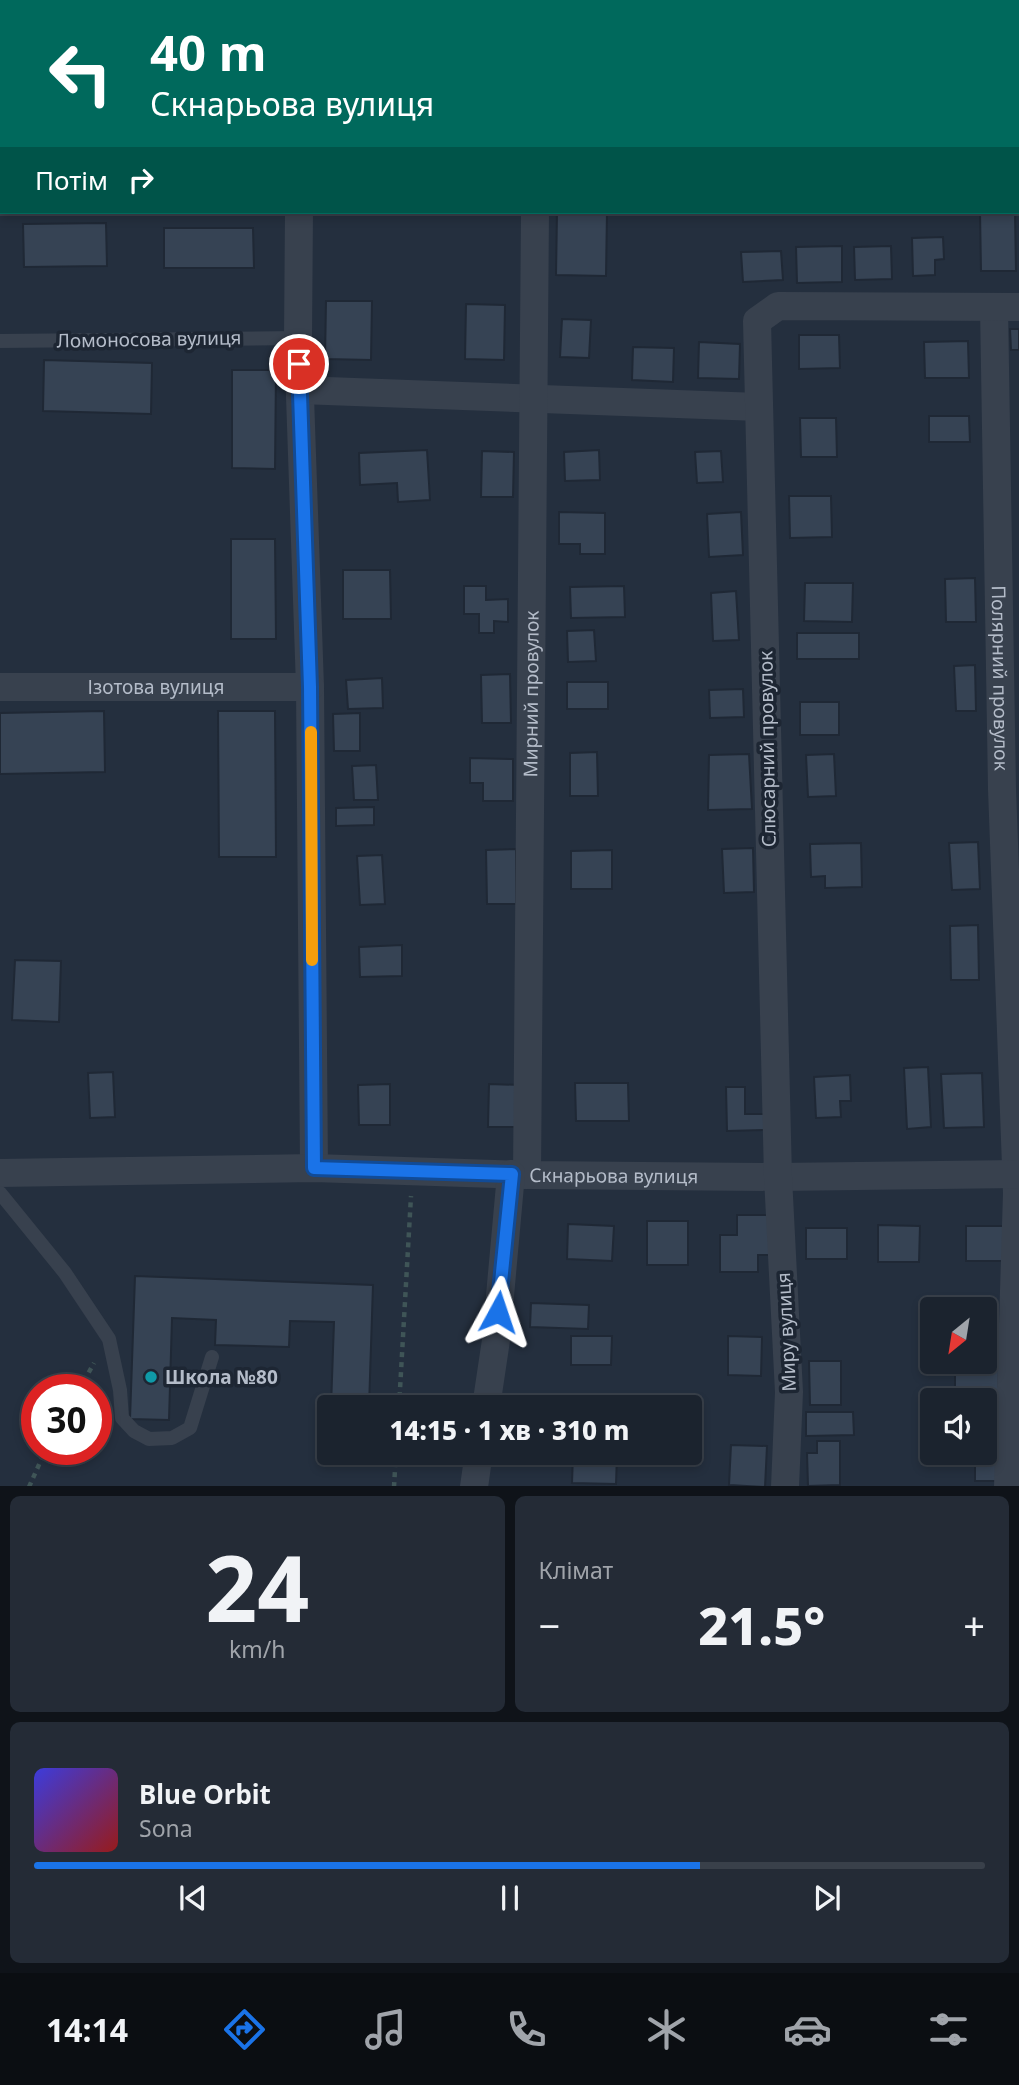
<!DOCTYPE html>
<html lang="uk">
<head>
<meta charset="utf-8">
<style>
	:root { --surface:#1b232e; --page:#242b36; --text:#f1f3f6; --muted:#a0a4aa; --line:#39404a; --accent:#1a73e8 }
	body { margin:0; font-family:"Noto Sans",sans-serif; background:var(--page); color:var(--text); height:100vh; display:flex; flex-direction:column; font-size:26px; white-space:nowrap }
	* { box-sizing:border-box; margin:0 }
	p { font-size:23px; color:var(--muted) }
	.icon { flex:none; width:38px; height:38px; fill:none; stroke:currentColor; stroke-width:2; stroke-linecap:round; stroke-linejoin:round }
	.map { position:relative; height:1486px; overflow:hidden }
	.drawer { display:flex; flex-direction:column; gap:10px; padding:10px; background:#0f1319; flex:1 }
	.drawer>* { flex:none }
	.guide { position:absolute; left:0px; top:0px; width:1020px; height:214px; box-shadow:0 4px 10px #0003,0 0 0 2px var(--line); background:#00695c; color:#fff; overflow:hidden }
	.needle { width:46px; rotate:210deg }
	.tools { position:absolute; left:920px; top:1297px; display:grid; gap:14px }
	.tools a { display:grid; place-items:center; width:77px; height:77px; border-radius:7px; background:var(--surface); box-shadow:0 4px 10px #0003,0 0 0 2px var(--line); font-size:35px }
	.speed { position:absolute; left:21px; top:1374px; display:flex; gap:14px; font-size:35px; font-weight:700; text-align:center }
	.speed>* { display:grid; place-content:center; width:91px; height:91px; border-radius:50%; background:var(--surface); box-shadow:0 4px 10px #0003,0 0 0 2px var(--line); line-height:1 }
	.speed .limit { border:10px solid #d22; background:#fff; color:#111 }
	.pin { position:absolute; display:grid; place-items:center; width:60px; height:60px; color:#fff; margin:-30px; border:4px solid #fff; border-radius:50%; box-shadow:0 2px 7px #0007 }
	.me { position:absolute; width:77px; margin:-38px; rotate:5deg; stroke-linejoin:round; filter:drop-shadow(0 0 5px #0008) }
	.turn { display:flex; align-items:center; gap:24px; height:147px; padding:0 35px; font-size:32px }
	.turn .icon { width:91px; height:91px; stroke-width:2.5 }
	.turn b { display:block; font-size:49px; line-height:60px }
	.then { display:flex; align-items:center; height:66px; padding:0 35px; background:#0003; gap:14px; font-size:26px }
	.big { font-size:52px; font-weight:800; line-height:1.1 }
	.drawer .card { flex:1; display:flex; flex-direction:column; justify-content:center; gap:10px; min-width:0; padding:0 24px; border-radius:10px; background:var(--page) }
	.drawer .dial { align-items:center; gap:0 }
	.dial b { font-size:91px; line-height:1 }
	.song { display:flex; align-items:center; gap:21px }
	.cover { width:84px; height:84px; border-radius:10px; background:linear-gradient(135deg,hsl(240 70% 55%),hsl(0 70% 35%)) }
	.played { height:7px; border-radius:4px; background:linear-gradient(90deg,var(--accent) 70%,var(--line) 70%) }
	.keys { display:flex; justify-content:space-around; direction:ltr }
	.heat { display:flex; justify-content:space-between; align-items:center; font-size:38px; direction:ltr }
	.drawer .tiles { flex:1; display:grid; gap:10px; grid-template-columns:1fr 1fr }
	.card:last-child { grid-column:span 2 }
	.trip { position:absolute; left:317px; top:1395px; width:385px; height:70px; border-radius:7px; background:var(--surface); box-shadow:0 4px 10px #0003,0 0 0 2px var(--line); font-weight:800; line-height:70px; text-align:center }
	.dock { display:flex; height:112px; justify-content:space-around; align-items:center; background:#0b0e12; color:var(--muted) }
	.dock .icon { width:49px; height:49px }
	.dock .current { color:var(--accent) }
	.dock b { font-size:32px; color:var(--text) }
	.map>svg:first-child { display:block }
	.building { fill:#364354; stroke:#1f2835; stroke-width:2 }
	.lines { fill:none; stroke-linecap:round; stroke-linejoin:round }
	.path { stroke:#3f5557; stroke-width:4.5; stroke-dasharray:5 5; stroke-linecap:butt }
	.lane { stroke:#38414e; stroke-width:14 }
	.street { stroke:#38414e; stroke-width:28 }
	.route-casing { stroke:#114b97; stroke-width:18 }
	.route { stroke:#1a73e8; stroke-width:12 }
	.slow { stroke:#f59e0b; stroke-width:12 }
	.culture-dot { fill:#0f9aa8; stroke:#1d2633; stroke-width:2.5 }
	.labels { text-anchor:middle; dominant-baseline:central; stroke-width:7; stroke-linejoin:round; paint-order:stroke }
	.street-label { font-size:19px; fill:#b4bcc9; stroke:#1d2633 }
	.poi-label { font-size:19px; font-weight:bold; fill:#b4bcc9; stroke:#1d2633; text-anchor:start }
</style>
</head>
<body>
<div class="map">
<svg width="1019" height="1487" viewBox="0 0 1019 1487">
	<rect width="100%" height="100%" fill="#242f3e"/>
	<!-- building -->
	<path class="building" d="M557,212H607L606,276L556,275Z
		M980,212H1015L1016,271H981Z
		M106,223L107,266L24,267L23,224Z
		M164,228H253L254,268H164Z
		M943,237L944,259L935,260V275L913,276L912,238Z
		M842,246V282L797,283L796,247Z
		M891,246L892,279L855,280L854,247Z
		M781,251L783,280L743,282L741,252Z
		M326,301H372L371,360L325,359Z
		M466,304L505,305L504,360L465,359Z
		M562,319L591,320L589,358L560,357Z
		M1010,329H1019V350H1011Z
		M799,335H839L840,368L799,369Z
		M968,341L969,378H925L924,342Z
		M699,342L740,344L739,379L698,378Z
		M633,347L674,348L673,382L632,380Z
		M44,360L152,363L151,414L43,411Z
		M232,370H276L275,469L232,468Z
		M929,416H969L970,442H929Z
		M800,418H836L837,457H801Z
		M427,450L430,500L398,502L397,483L360,485L359,453Z
		M599,450L600,480L565,481L564,452Z
		M482,451L514,452L513,497H481Z
		M721,451L723,482L697,483L695,452Z
		M789,496H831L832,537L790,538Z
		M559,512L605,513V554H580V544H559Z
		M741,512L743,555L709,557L707,514Z
		M231,539H275L276,639H231Z
		M343,570H390L391,619H343Z
		M975,578L976,622H946L945,579Z
		M805,583H853L852,622L804,621Z
		M464,586H486V600L508,599V622L494,621V633H479V614H464Z
		M624,586L625,617L571,618L570,587Z
		M736,591L739,640L713,641L711,593Z
		M594,630L596,661L568,662L567,631Z
		M797,633H859V659H797Z
		M975,665L976,711H956L954,666Z
		M510,674L511,723H482L481,675Z
		M382,678L383,708L348,709L346,680Z
		M567,682H608V709H567Z
		M743,689L744,717L710,718L709,690Z
		M800,702H839V735H800Z
		M104,711L105,772L0,774V713Z
		M218,711H275L276,857H219Z
		M360,713V751H334L333,714Z
		M597,752L598,796H570V753Z
		M749,754L752,809L708,810L709,755Z
		M834,754L836,796L808,797L806,755Z
		M470,758L513,759V801H483V783H470Z
		M376,765L378,800H354L352,766Z
		M374,807V825L336,826V808Z
		M978,842L980,889L952,890L949,843Z
		M861,843L862,887L825,888V876L811,877L810,844Z
		M753,848L754,892L724,893L722,849Z
		M516,849V904H487L486,850Z
		M612,850V889H571V851Z
		M382,855L385,904L360,905L357,856Z
		M978,925L979,980H951L950,926Z
		M402,945V976L360,977L359,947Z
		M15,960L61,961L59,1022L12,1020Z
		M928,1067L931,1127L907,1129L904,1068Z
		M113,1072L115,1117L90,1118L88,1073Z
		M982,1073L984,1127L944,1128L941,1074Z
		M850,1075L851,1101H840L841,1117L816,1118L814,1077Z
		M575,1083H628L629,1121H576Z
		M390,1084V1125H359L358,1085Z
		M489,1084L521,1085L520,1127H488Z
		M726,1087H745V1114H766V1130L727,1131Z
		M737,1215H773V1255H758V1272H720V1235H737Z
		M647,1221H688V1265H647Z
		M568,1224L614,1226L612,1261L567,1259Z
		M878,1225L920,1226L919,1262H878Z
		M966,1226H1006L1005,1261H966Z
		M806,1228H847V1259H806Z
		M135,1276L373,1285L369,1407H331L334,1322L290,1321L289,1347L215,1345L216,1320L172,1318L169,1420L130,1419Z
		M531,1303L589,1305L588,1329L530,1327Z
		M985,1331H998V1351H985Z
		M571,1336H612L611,1365H571Z
		M728,1336L762,1337L761,1376L728,1375Z
		M809,1361H841V1405H810Z
		M955,1366H999L998,1405H985V1400H955Z
		M806,1412H853L854,1435L806,1436Z
		M1000,1440V1481H975V1452H985V1441Z
		M817,1441H840V1485L808,1486L807,1453H817Z
		M731,1445L767,1446L765,1487L729,1485Z
		M573,1454L617,1455L616,1484L572,1483Z"/>
	<g class="lines">
		<!-- path -->
		<path class="path" d="M79,1390L94,1363
			M399,1407L411,1196
			M29,1487L46,1449
			M394,1487L396,1452"/>
		<!-- lane -->
		<path class="lane" d="M0,341L298,338
			M0,1193L65,1273L109,1339L120,1390L122,1418L134,1431L149,1439L172,1438L190,1428L212,1357"/>
		<!-- street -->
		<g class="street">
			<path d="M189,0L190,2"/>
			<path d="M554,2L578,0"/>
			<path d="M0,9H2"/>
			<path d="M299,212L298,338L310,687L314,1168"/>
			<path id="s1" d="M994,307L1002,789L1017,1193L1008,1487"/>
			<path d="M300,390L759,407"/>
			<path id="s2" d="M0,687H310"/>
			<path id="s3" d="M0,1173L314,1168L527,1175L778,1177L1019,1174"/>
			<path id="s4" d="M527,1175L535,212"/>
			<path d="M486,1407L496,1340L511,1174"/>
			<path d="M474,1487L479,1452"/>
			<path d="M785,1487L789,1392L778,1177L757,321L778,306L1019,307"/>
		</g>
	</g>
	<g class="lines">
		<!-- route casing -->
		<g class="route-casing">
			<path id="route" d="M299,364L310,687L314,1168L512,1174L498,1312"/>
		</g>
		<!-- route -->
		<use href="#route" class="route"/>
		<!-- slow -->
		<path class="slow" d="M311,732L312,960"/>
	</g>
	<!-- markers -->
	<circle class="culture-dot" cx="151" cy="1377" r="7"/>
	<g class="labels">
		<!-- street labels -->
		<g class="street-label">
			<text transform="translate(149 339) rotate(-1)">Ломоносова вулиця</text>
			<text stroke="none"><textPath href="#s1" startOffset="371">Полярний провулок</textPath></text>
			<text stroke="none"><textPath href="#s2" startOffset="156">Ізотова вулиця</textPath></text>
			<text stroke="none"><textPath href="#s4" startOffset="481">Мирний провулок</textPath></text>
			<text transform="translate(767 749) rotate(-91)">Слюсарний провулок</text>
			<text stroke="none"><textPath href="#s3" startOffset="614">Скнарьова вулиця</textPath></text>
			<text transform="translate(786 1332) rotate(-93)">Миру вулиця</text>
		</g>
		<!-- poi labels -->
		<g class="poi-label">
			<text x="165" y="1377">Школа №80</text>
		</g>
	</g>
</svg>
<div class="tools">
<a><svg class="needle" viewBox="-14 -14 28 28"><path d="M0-13l5 13h-10z" fill="#e53935"/><path d="M0 13l5-13h-10z" fill="#a0a4aa"/></svg></a>
<a><svg class="icon" aria-label="sound" viewBox="0 0 24 24"><path d="M4 9h4l5-4v14l-5-4H4zM17 9q2 3 0 6"/></svg></a>
</div>
<div class="speed"><div class="limit">30</div></div>
<div class="pin" style="left:299px;top:364px;background:#d93025"><svg class="icon" aria-label="arrive" viewBox="0 0 24 24"><path d="M6 21V4h12l-3 4 3 4H6"/></svg></div>
<svg class="me" style="left:498px;top:1312px" viewBox="-20 -20 40 40"><path d="M0-17L14 15 0 8-14 15z" fill="#1a73e8" stroke="#fff" stroke-width="4"/></svg>
<div class="trip">14:15 · 1 хв · 310 m</div>
<div class="guide">
<div class="turn"><svg class="icon" aria-label="left" viewBox="0 0 24 24"><path d="M17 20v-9H6M10 6l-5 5 5 5"/></svg><div><b>40 m</b>Скнарьова вулиця</div></div>
<div class="then">Потім<svg class="icon" aria-label="right" viewBox="0 0 24 24"><path d="M7 20v-9h11M14 6l5 5-5 5"/></svg></div>
</div>
</div>
<section class="drawer">
<div class="tiles">
<div class="card dial"><b>24</b><p>km/h</p></div>
<div class="card"><p>Клімат</p>
<div class="heat"><a>−</a><b class="big">21.5°</b><a>+</a></div>
</div>
<div class="card">
<div class="song"><i class="cover"></i><div><b>Blue Orbit</b><p>Sona</p></div></div>
<div class="played"></div>
<div class="keys"><svg class="icon" aria-label="previous" viewBox="0 0 24 24"><path d="M18 5L8 12l10 7zM5 5v14"/></svg><svg class="icon" aria-label="pause" viewBox="0 0 24 24"><path d="M8 5v14M16 5v14"/></svg><svg class="icon" aria-label="next" viewBox="0 0 24 24"><path d="M6 5l10 7-10 7zM19 5v14"/></svg></div>
</div>
</div>
</section>
<nav class="dock">
<b>14:14</b>
<svg class="icon current" aria-label="directions" viewBox="0 0 24 24"><path d="M12 3l9 9-9 9-9-9zM9 14v-3h6M13 9l2 2-2 2"/></svg>
<svg class="icon" aria-label="music" viewBox="0 0 24 24"><path d="M9 18V5l10-2v13"/><circle cx="6" cy="18" r="3"/><circle cx="16" cy="16" r="3"/></svg>
<svg class="icon" aria-label="phone" viewBox="0 0 24 24"><path d="M5 4h4l2 5-3 2q2 4 5 5l2-3 5 2v4C11 20 4 13 5 4z"/></svg>
<svg class="icon" aria-label="climate" viewBox="0 0 24 24"><path d="M12 3v18M4 7l16 10M4 17L20 7"/></svg>
<svg class="icon" aria-label="car" viewBox="0 0 24 24"><path d="M5 17H2v-5l4-1 3-4h7l3 4 3 1v5h-3M9 17h6M6 11h13"/><circle cx="7" cy="17" r="2"/><circle cx="17" cy="17" r="2"/></svg>
<svg class="icon" aria-label="filters" viewBox="0 0 24 24"><path d="M4 7h16M4 17h16"/><circle cx="9" cy="7" r="2"/><circle cx="15" cy="17" r="2"/></svg>
</nav>
</body>
</html>
